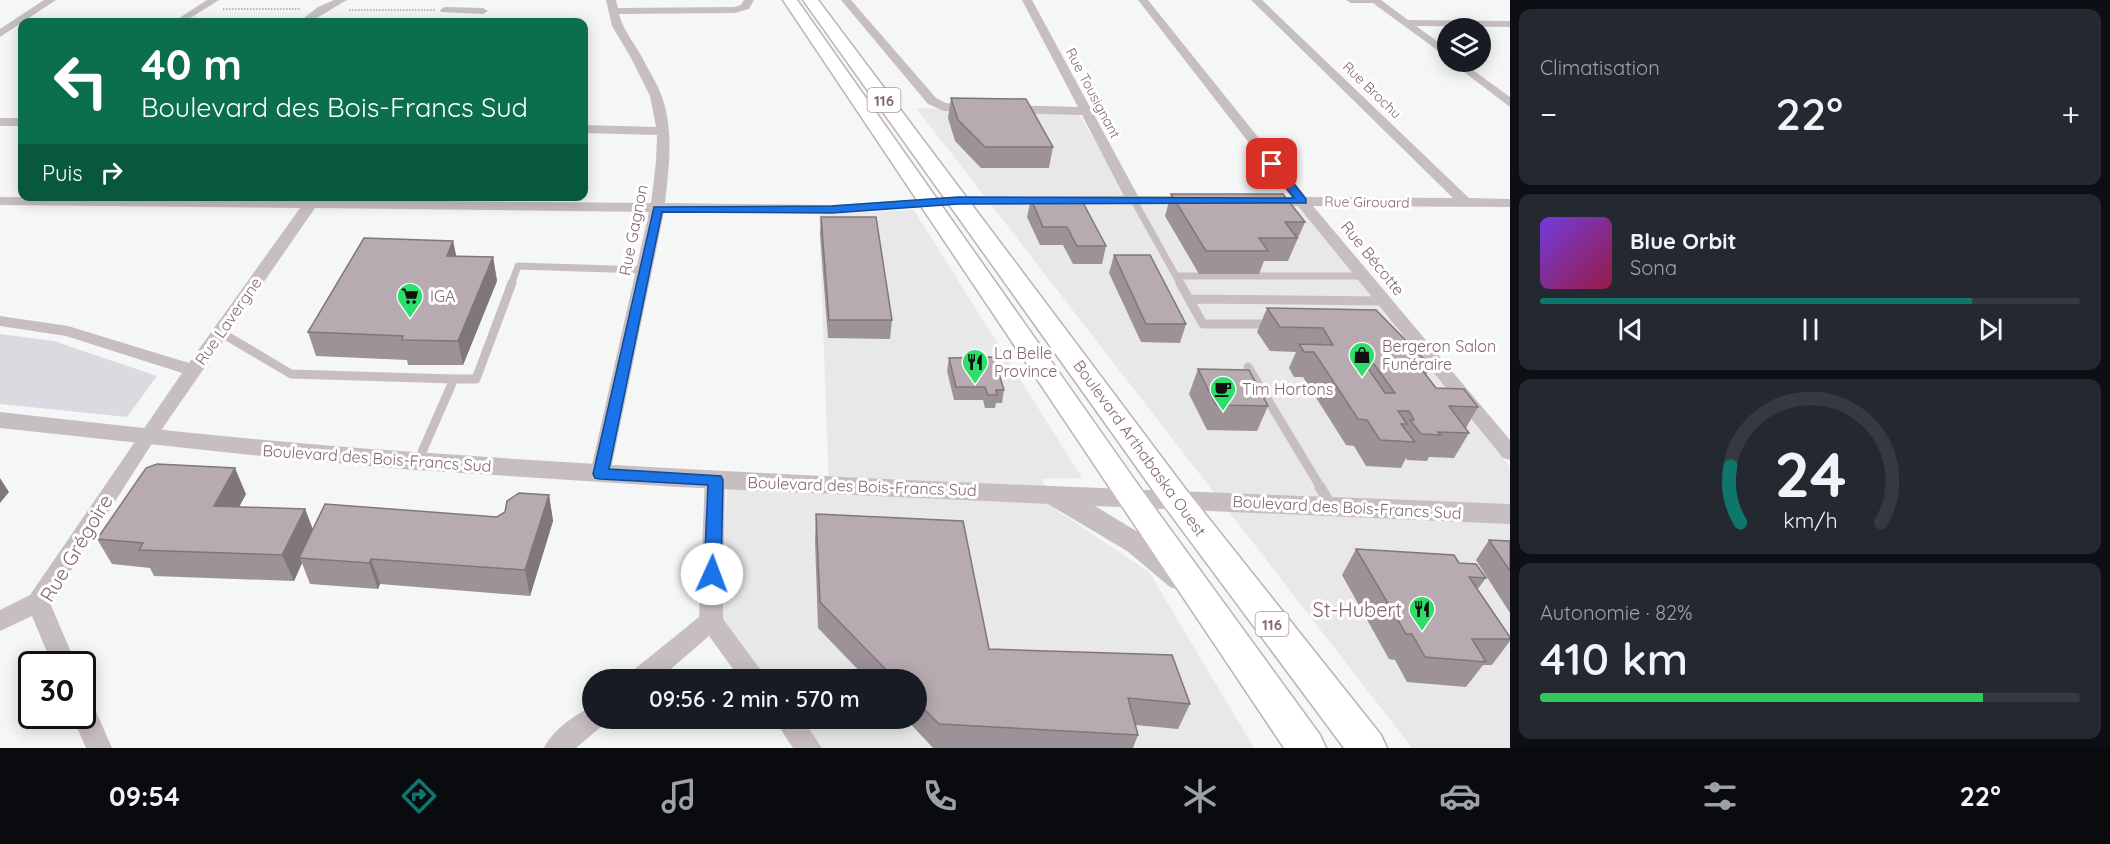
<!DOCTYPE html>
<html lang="fr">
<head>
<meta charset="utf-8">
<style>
	:root { --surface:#171b24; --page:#242831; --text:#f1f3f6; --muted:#9ea1a6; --line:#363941; --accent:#0f766e }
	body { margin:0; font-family:Quicksand,sans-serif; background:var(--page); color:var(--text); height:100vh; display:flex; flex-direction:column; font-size:22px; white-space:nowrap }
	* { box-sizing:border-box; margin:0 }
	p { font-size:20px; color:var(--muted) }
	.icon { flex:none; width:33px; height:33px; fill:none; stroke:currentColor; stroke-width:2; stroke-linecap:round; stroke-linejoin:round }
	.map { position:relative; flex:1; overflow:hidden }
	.panel { display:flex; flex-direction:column; gap:9px; padding:9px; background:#0d0f14; width:600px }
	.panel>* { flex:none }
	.banner { position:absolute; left:18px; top:18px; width:570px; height:183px; border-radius:12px; box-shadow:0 3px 15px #0003; background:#0b6e4f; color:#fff; overflow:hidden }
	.buttons { position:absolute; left:1437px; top:18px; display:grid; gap:12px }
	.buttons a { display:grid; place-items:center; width:54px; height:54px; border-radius:50%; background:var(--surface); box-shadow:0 3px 15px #0003; font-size:30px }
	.speed { position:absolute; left:18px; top:651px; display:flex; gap:12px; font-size:30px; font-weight:700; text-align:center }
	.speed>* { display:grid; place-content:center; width:78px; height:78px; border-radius:50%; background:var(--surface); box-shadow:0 3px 15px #0003; line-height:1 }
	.speed .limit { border:3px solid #111; border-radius:9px; background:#fff; color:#111 }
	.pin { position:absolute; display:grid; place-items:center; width:51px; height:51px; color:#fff; margin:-26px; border-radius:12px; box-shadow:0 3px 9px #0006 }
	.me { position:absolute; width:66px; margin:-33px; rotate:2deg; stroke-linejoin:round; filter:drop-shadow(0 0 4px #0008) }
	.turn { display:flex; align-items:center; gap:21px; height:126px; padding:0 24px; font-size:27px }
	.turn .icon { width:78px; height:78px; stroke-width:2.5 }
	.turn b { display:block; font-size:42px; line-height:51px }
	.then { display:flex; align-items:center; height:57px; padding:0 24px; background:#0003; gap:12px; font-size:22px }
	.big { font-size:45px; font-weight:600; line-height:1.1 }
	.panel .card { flex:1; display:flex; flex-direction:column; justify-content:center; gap:9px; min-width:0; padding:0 21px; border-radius:12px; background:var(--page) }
	.panel .dial { align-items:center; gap:0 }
	.dial svg { height:156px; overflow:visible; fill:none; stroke:var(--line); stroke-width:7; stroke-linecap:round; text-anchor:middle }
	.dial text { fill:var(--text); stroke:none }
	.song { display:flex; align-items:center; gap:18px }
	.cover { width:72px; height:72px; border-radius:9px; background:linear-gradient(135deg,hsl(260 70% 55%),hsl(340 70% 35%)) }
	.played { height:6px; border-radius:3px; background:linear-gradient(90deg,var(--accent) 80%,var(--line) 80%) }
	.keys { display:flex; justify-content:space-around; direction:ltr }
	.heat { display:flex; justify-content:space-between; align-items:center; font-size:33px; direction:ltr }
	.charge { height:9px; border-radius:4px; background:linear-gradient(90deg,#34c759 82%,var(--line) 0) }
	.trip { position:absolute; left:582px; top:669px; width:345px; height:60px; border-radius:30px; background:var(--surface); box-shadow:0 3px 15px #0003; font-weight:600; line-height:60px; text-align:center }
	.menu { display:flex; height:96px; justify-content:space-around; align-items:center; background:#090b0e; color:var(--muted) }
	.menu .icon { width:42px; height:42px }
	.menu .selected { color:var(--accent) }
	.menu b { font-size:27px; color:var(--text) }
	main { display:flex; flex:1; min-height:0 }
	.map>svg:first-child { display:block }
	.built { fill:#e8e8e9 }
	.green { fill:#d9dbe1 }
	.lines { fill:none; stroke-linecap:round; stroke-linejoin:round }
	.primary-casing { stroke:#bbb2b6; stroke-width:3 }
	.path { stroke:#bfb9bb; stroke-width:2; stroke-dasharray:1.5 1.5; stroke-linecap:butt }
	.service-far2 { stroke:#c7bec2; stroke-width:7 }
	.service-far1 { stroke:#c7bec2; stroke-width:9 }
	.service { stroke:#c7bec2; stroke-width:11 }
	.minor { fill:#c7bec2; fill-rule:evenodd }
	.tertiary { fill:#c7bec2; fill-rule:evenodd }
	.primary { fill:#fff; fill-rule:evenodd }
	.wall { fill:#9d9297 }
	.shaded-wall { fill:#80777b }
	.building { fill:#b7aab0; stroke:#80777b; stroke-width:1.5; fill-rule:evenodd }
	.route { fill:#1a73e8; stroke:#114b97; stroke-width:1.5 }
	.labels { text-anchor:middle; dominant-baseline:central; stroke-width:6; stroke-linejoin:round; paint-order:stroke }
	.far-street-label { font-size:14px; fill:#856774; stroke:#fff }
	.shield { fill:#fff; stroke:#aa959e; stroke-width:1.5 }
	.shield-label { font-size:15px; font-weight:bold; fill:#856774 }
	.street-label { font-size:16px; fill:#856774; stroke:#fff }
	.poi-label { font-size:16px; fill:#856774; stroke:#fff; text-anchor:start }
	.near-street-label { font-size:20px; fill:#856774; stroke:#fff }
	.near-poi-label { font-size:20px; fill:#856774; stroke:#fff; text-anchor:end }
</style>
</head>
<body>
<main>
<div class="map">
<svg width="1510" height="748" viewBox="0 0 1510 748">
	<rect width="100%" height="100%" fill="#f5f7f7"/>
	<!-- built -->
	<path class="built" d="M916,108L1079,114L1131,202L1298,204L1510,467V748H1412Z
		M914,210L1082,478L1042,479L1055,509L1149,572L1254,748H820L797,719L916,718V680L767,679L721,620L727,486L829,491L819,214Z"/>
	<!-- green -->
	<path class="green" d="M0,334L54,341L157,376L127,417L0,404Z"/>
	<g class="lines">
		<!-- primary casing -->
		<g class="primary-casing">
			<path id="primary" d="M783,0H797L1141,489L1320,735L1326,748H1284Z
				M803,0H818L1187,491L1381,735L1387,748H1344L1165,507Z"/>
		</g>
		<!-- path -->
		<path class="path" d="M223,9H300
			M349,10H435"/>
		<!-- service-far2 -->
		<path class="service-far2" d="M1133,199L1181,285
			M1176,276H1364
			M511,285L518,266L644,270"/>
		<!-- service-far1 -->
		<path class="service-far1" d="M1180,283L1203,324H1273
			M1189,299L1384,301
			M220,332L291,374L454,379L418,461
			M1248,367L1321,488
			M454,379H476L512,283"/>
		<!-- service -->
		<path class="service" d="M1320,487L1331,506"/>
		<!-- minor -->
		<path class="minor" d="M44,0H56L0,37V29Z
			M207,0H219L184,22H173Z
			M334,0H347L310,22H299L318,7Z
			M606,0H616L618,8L734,7L741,5L744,0H754L749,9L735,13L619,14C624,33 637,46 645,63C651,74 658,85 662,97C674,131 669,168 665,203L832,205L958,197L1124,196L1082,115L1009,113L1003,109L1009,105L1078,107L1022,0H1032L1138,196H1192L1199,200L1192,204L958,205L832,213L664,212L610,474L607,479L600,481L593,479L590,474L649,212L315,208L153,442L50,603L76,664H52L32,616L0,631V610L30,595L182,373L66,336L0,326V316L68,326L189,363L300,208L0,205V197L651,203L656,162L657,135L584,133V125L656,127L650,96L630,56L612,26Z
			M841,0H851L936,98L946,103L977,105V111H944L928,104Z
			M1138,0H1148L1306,197L1453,198L1251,0H1262L1469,198L1510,199V207L1313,206L1510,440V460L1503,458L1298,206L1259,204L1257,201L1264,197H1291Z
			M1346,0H1381L1408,20L1510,21V27L1416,26L1448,49V58L1373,3H1351Z
			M445,7L483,8L488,11L483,14L441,12L440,10Z
			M1451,62H1462L1510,97V107Z
			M0,118H22V126H0Z
			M715,473L722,475L725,480L723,619L768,680H741L709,636L658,680H628L631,672L699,617L705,480L708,475Z
			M82,697L91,700L112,748H86L72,716H82Z
			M592,707V718H606L602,726L576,748H544C551,732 576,713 592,707Z
			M773,718H802L822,748H793Z"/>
		<!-- tertiary -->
		<path class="tertiary" d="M0,412C134,427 267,442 401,451C770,478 1140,489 1510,504V524L1095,506L1146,537L1190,571L1194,579L1190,587L1180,590L1170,587L1127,551L1048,504L678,487L401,469L251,455L0,428Z"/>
		<!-- primary -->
		<use href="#primary" class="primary"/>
	</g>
	<!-- wall -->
	<path class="wall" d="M951,98L1053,147L1049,168H981L955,141L948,118Z
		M1171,194L1305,222L1288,261H1264L1259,274H1199L1165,216Z
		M1031,199L1106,246L1102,264H1073L1063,245H1040L1027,217Z
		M821,217L892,320L890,339L828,338L820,234Z
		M453,241L456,256L493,257L497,281L463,365H408L407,360L316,356L308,332Z
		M1114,255L1186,324L1180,343L1141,342L1109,273Z
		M1267,308L1431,366L1426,375L1436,388L1478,407L1466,428L1469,433L1454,458L1429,457L1427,461L1407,460L1406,458L1401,468L1366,466L1354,446L1346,445L1303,377H1294L1289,368L1296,352L1270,351L1257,332Z
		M949,358L1004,390L1002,403H996L995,408H985L983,400H954L947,371Z
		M1198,369L1268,406L1257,431L1207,430L1189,394Z
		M246,494L239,507L305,509L313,530L497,517L549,495L553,521L530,596L380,584L378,589L310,584L302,563L294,581L154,576L150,568L112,564L97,539Z
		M816,514L989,649L1190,704L1178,729L1136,725L1138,735L1133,748H933L905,718H916V680H868L818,628L815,540Z
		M1489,540L1510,541V613L1476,560Z
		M1356,549L1459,563L1486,578L1477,590L1510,637V641L1492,665H1483L1466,687L1407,682L1395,660L1389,659L1342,575Z"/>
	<!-- shaded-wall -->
	<path class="shaded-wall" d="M453,241L458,264L447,256Z
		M493,257L497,281L463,365L458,341Z
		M235,468L246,494L226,531L214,506Z
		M0,478L9,492L0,503Z
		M549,495L553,521L530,596L525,570Z
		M305,509L315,535L299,558L302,563L294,581L282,555Z
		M371,559L380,584L378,589L369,563Z"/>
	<!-- building -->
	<path class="building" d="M951,98L1026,99L1053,147H985L958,120Z
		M1171,194H1283L1305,222H1285L1297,238H1259L1268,251H1206Z
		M1031,199H1081L1106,246H1077L1067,227H1043Z
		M821,217H876L892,320H829Z
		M364,238L453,241L447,256L493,257L458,341L402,340L403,336L308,332Z
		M1114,255H1150L1186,324H1146Z
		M1267,308L1376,310L1431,366H1419L1436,388L1464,389L1478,407L1449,406L1469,433L1438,432L1441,435L1421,434L1410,420H1414L1409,411H1398L1407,424H1401L1415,442L1380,440L1367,420L1358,419L1314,352H1304L1299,344L1333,345L1323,328L1280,327ZM1365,364H1374L1395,393H1385Z
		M994,357L1004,390H996L997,395H988L985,387H956L949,358Z
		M1198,369L1249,370L1268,406L1216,405Z
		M157,464L235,468L214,506L305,509L282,555L139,550L143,543L97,539L146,468Z
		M519,493L549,495L525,570L371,559L369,563L299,558L325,504L497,517L505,512L507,501Z
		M816,514L963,521L989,649L1172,655L1190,704L1128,698L1138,735L939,724L916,701V680H896L820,602Z
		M1489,540L1510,541V571Z
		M1356,549L1454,555L1459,563L1476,564L1486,578L1469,577L1510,637V639H1472L1486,662L1425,657L1412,634H1406Z"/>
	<!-- route -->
	<path class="route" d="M1269,161H1276L1306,199V203L958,204L832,213L662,212L609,469L721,476L723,480L721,574L719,579L712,581L706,579L704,574L708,485L600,479L595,478L593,474L654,207L832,206L958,197L1294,198L1269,166Z"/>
	<!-- icons -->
	<defs>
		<g id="supermarket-pin" transform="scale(1.35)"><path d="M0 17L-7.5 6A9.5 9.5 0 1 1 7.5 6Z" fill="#2ede6a" stroke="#fff"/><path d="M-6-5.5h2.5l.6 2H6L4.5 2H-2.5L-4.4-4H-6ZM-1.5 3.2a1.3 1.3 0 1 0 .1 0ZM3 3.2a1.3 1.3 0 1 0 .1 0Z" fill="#111"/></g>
		<g id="shop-pin" transform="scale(1.35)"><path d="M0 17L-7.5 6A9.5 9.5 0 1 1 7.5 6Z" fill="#2ede6a" stroke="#fff"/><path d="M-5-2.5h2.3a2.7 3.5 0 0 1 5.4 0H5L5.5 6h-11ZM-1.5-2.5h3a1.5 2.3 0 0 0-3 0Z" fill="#111"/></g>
		<g id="restaurant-pin" transform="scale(1.35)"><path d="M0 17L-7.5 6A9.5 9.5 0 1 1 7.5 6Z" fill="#2ede6a" stroke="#fff"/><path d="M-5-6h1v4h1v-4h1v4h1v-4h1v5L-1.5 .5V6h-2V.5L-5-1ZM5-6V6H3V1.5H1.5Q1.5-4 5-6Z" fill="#111"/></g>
		<g id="cafe-pin" transform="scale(1.35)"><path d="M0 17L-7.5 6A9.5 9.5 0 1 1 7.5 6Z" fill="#2ede6a" stroke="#fff"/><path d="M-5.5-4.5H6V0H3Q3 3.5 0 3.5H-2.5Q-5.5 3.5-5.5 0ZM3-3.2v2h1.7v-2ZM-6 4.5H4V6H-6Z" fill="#111"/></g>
	</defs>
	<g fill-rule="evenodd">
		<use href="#supermarket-pin" x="410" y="296"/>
		<use href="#shop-pin" x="1362" y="355"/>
		<use href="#restaurant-pin" x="975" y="362"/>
		<use href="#cafe-pin" x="1223" y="389"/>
		<use href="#restaurant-pin" x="1422" y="609"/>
	</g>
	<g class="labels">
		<!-- far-street labels -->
		<g class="far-street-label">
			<text transform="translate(1372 90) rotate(44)">Rue Brochu</text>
			<text transform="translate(1093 93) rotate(62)">Rue Tousignant</text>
			<text transform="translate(1367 202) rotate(1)">Rue Girouard</text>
		</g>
		<!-- shield labels -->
		<g class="shield">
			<rect x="867.5" y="88" width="33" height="24" rx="4.5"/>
			<rect x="1255.5" y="612" width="33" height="24" rx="4.5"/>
		</g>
		<g class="shield-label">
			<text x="884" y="100">116</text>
			<text x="1272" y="624">116</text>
		</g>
		<!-- street labels -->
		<g class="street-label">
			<text transform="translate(633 230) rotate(-79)">Rue Gagnon</text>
			<text transform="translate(1373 258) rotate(51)">Rue Bécotte</text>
			<text transform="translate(228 321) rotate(-55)">Rue Lavergne</text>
			<text transform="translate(1140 448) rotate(54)">Boulevard Arthabaska Ouest</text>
			<text transform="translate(377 458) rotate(4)">Boulevard des Bois-Francs Sud</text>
			<text transform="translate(862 486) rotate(2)">Boulevard des Bois-Francs Sud</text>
			<text transform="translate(1347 507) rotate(3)">Boulevard des Bois-Francs Sud</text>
		</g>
		<!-- poi labels -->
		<g class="poi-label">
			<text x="430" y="296">IGA</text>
			<text x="1382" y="346">Bergeron Salon<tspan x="1382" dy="18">Funéraire</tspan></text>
			<text x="994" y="353">La Belle<tspan x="994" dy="18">Province</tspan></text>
			<text x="1242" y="389">Tim Hortons</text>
		</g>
		<!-- near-street labels -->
		<g class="near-street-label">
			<text transform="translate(76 548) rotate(-59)">Rue Grégoire</text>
		</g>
		<!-- near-poi labels -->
		<g class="near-poi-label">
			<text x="1402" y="609">St-Hubert</text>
		</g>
	</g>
</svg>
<div class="buttons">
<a><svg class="icon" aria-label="layers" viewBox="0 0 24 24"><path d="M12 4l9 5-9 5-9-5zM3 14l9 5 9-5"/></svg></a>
</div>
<div class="speed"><div class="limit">30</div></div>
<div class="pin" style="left:1272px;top:164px;background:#d93025"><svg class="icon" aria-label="arrive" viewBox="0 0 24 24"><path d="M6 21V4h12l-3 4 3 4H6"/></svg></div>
<svg class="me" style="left:712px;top:574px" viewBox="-20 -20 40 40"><circle r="19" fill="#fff"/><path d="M0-13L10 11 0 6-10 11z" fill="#1a73e8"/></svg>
<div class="trip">09:56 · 2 min · 570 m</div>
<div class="banner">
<div class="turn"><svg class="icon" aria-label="left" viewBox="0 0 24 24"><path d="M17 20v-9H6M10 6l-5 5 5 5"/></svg><div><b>40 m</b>Boulevard des Bois-Francs Sud</div></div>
<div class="then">Puis<svg class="icon" aria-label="right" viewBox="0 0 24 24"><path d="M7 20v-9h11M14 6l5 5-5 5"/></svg></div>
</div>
</div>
<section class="panel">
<div class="card"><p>Climatisation</p>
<div class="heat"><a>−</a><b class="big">22°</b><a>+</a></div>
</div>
<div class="card">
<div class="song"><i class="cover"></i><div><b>Blue Orbit</b><p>Sona</p></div></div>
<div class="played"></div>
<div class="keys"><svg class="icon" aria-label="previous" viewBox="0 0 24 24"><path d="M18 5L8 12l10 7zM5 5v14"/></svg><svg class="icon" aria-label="pause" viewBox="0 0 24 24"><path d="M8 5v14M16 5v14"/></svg><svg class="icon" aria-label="next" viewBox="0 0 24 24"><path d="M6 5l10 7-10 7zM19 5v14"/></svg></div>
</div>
<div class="card dial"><svg viewBox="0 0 100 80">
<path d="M14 69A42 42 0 1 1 86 69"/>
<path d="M14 69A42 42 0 0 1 9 40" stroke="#0f766e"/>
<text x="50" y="56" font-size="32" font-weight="700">24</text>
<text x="50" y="72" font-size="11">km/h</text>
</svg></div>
<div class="card"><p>Autonomie · 82%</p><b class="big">410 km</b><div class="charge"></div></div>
</section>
</main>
<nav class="menu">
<b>09:54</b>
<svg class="icon selected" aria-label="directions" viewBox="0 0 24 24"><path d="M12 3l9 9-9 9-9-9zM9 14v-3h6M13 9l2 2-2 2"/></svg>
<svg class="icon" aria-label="music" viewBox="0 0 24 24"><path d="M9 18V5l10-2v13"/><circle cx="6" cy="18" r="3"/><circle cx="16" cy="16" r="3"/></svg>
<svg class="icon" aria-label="phone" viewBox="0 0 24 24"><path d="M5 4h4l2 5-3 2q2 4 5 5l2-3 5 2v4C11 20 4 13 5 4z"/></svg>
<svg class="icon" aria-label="climate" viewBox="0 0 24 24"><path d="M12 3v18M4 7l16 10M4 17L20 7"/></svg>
<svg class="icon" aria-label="car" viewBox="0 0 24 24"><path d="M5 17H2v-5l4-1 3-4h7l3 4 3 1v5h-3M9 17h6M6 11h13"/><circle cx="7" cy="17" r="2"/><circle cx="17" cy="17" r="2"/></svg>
<svg class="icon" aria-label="filters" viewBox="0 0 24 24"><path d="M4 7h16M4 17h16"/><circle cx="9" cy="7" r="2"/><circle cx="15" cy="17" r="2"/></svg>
<b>22°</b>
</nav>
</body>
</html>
